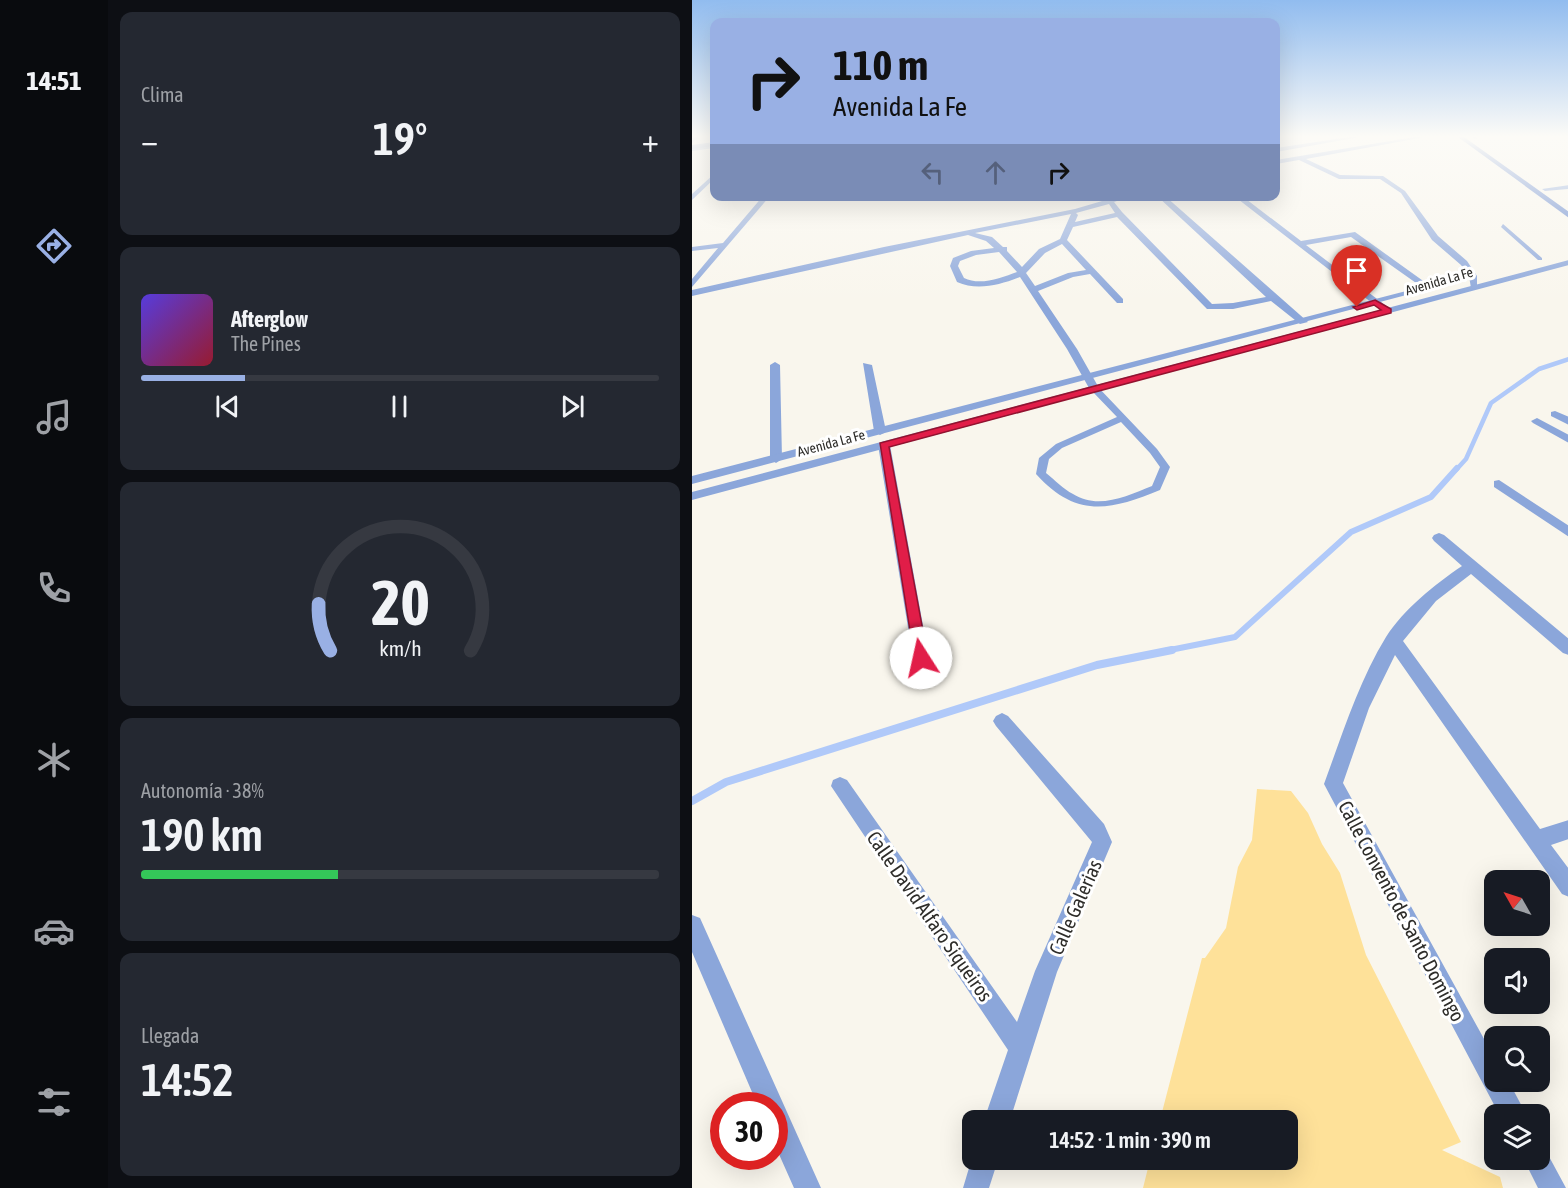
<!DOCTYPE html>
<html lang="es">
<head>
<meta charset="utf-8">
<style>
	:root { --surface:#171b24; --page:#242831; --text:#f1f3f6; --muted:#9ea1a6; --line:#363941; --accent:#99b0e4 }
	body { margin:0; font-family:"Asap Condensed",sans-serif; background:var(--page); color:var(--text); height:100vh; display:flex; flex-direction:column; font-size:22px; white-space:nowrap }
	* { box-sizing:border-box; margin:0 }
	p { font-size:20px; color:var(--muted) }
	.icon { flex:none; width:33px; height:33px; fill:none; stroke:currentColor; stroke-width:2; stroke-linecap:round; stroke-linejoin:round }
	.map { position:relative; flex:1; overflow:hidden }
	.details { display:flex; flex-direction:column; gap:12px; padding:12px; background:#0d0f14; width:584px }
	.details>* { flex:none }
	.banner { position:absolute; left:18px; top:18px; width:570px; height:183px; border-radius:12px; box-shadow:0 6px 24px #0002; background:#99b0e4; color:#111; overflow:hidden }
	.needle { width:39px; rotate:309deg }
	.fabs { position:absolute; left:792px; top:870px; display:grid; gap:12px }
	.fabs a { display:grid; place-items:center; width:66px; height:66px; border-radius:12px; background:var(--surface); box-shadow:0 6px 24px #0002; font-size:30px }
	.speed { position:absolute; left:18px; top:1092px; display:flex; gap:12px; font-size:30px; font-weight:700; text-align:center }
	.speed>* { display:grid; place-content:center; width:78px; height:78px; border-radius:50%; background:var(--surface); box-shadow:0 6px 24px #0002; line-height:1 }
	.speed .limit { border:9px solid #d22; background:#fff; color:#111 }
	.pin { position:absolute; display:grid; place-items:center; width:51px; height:51px; color:#fff; margin:-62px -26px; border-radius:50% 50% 50% 0; rotate:-45deg; box-shadow:0 0 6px #0007 }
	.pin .icon { rotate:45deg }
	.me { position:absolute; width:66px; margin:-33px; rotate:350deg; stroke-linejoin:round; filter:drop-shadow(0 0 4px #0008) }
	.turn { display:flex; align-items:center; gap:21px; height:126px; padding:0 24px; font-size:27px }
	.turn .icon { width:78px; height:78px; stroke-width:2.5 }
	.turn b { display:block; font-size:42px; line-height:51px }
	.lanes { display:flex; align-items:center; height:57px; padding:0 24px; background:#0003; justify-content:center; gap:30px; direction:ltr }
	.lanes .off { opacity:.35 }
	.big { font-size:45px; font-weight:600; line-height:1.1 }
	.details .tile { flex:1; display:flex; flex-direction:column; justify-content:center; gap:9px; min-width:0; padding:0 21px; border-radius:12px; background:var(--page) }
	.details .dial { align-items:center; gap:0 }
	.dial svg { height:156px; overflow:visible; fill:none; stroke:var(--line); stroke-width:7; stroke-linecap:round; text-anchor:middle }
	.dial text { fill:var(--text); stroke:none }
	.song { display:flex; align-items:center; gap:18px }
	.cover { width:72px; height:72px; border-radius:9px; background:linear-gradient(135deg,hsl(250 70% 55%),hsl(350 70% 35%)) }
	.played { height:6px; border-radius:3px; background:linear-gradient(90deg,var(--accent) 20%,var(--line) 20%) }
	.keys { display:flex; justify-content:space-around; direction:ltr }
	.heat { display:flex; justify-content:space-between; align-items:center; font-size:33px; direction:ltr }
	.charge { height:9px; border-radius:4px; background:linear-gradient(90deg,#34c759 38%,var(--line) 0) }
	.trip { position:absolute; left:270px; top:1110px; width:336px; height:60px; border-radius:12px; background:var(--surface); box-shadow:0 6px 24px #0002; font-weight:600; line-height:60px; text-align:center }
	main { display:flex; flex:1; min-height:0 }
	.tabs { display:flex; flex-direction:column; width:108px; justify-content:space-around; align-items:center; background:#090b0e; color:var(--muted) }
	.tabs .icon { width:42px; height:42px }
	.tabs .current { color:var(--accent) }
	.tabs b { font-size:27px; color:var(--text) }
	.map>svg:first-child { display:block }
	.green { fill:#fee199 }
	.lines { fill:none; stroke-linecap:round; stroke-linejoin:round }
	.stream-far2 { stroke:#b0c9f9; stroke-width:4.5 }
	.stream-far1 { stroke:#b0c9f9; stroke-width:6 }
	.stream { stroke:#b0c9f9; stroke-width:8 }
	.service { fill:#8ba6da; fill-rule:evenodd }
	.minor { fill:#8ba6da; fill-rule:evenodd }
	.tertiary { fill:#8ba6da; fill-rule:evenodd }
	.secondary { fill:#587dc9; fill-rule:evenodd }
	.route { fill:#e11d48; stroke:#92132f; stroke-width:1.5 }
	.labels { text-anchor:middle; dominant-baseline:central; stroke-width:6; stroke-linejoin:round; paint-order:stroke }
	.far-street-label { font-size:14px; fill:#2e2d2a; stroke:#fff }
	.near-street-label { font-size:20px; fill:#2e2d2a; stroke:#fff }
</style>
</head>
<body>
<main>
<nav class="tabs">
<b>14:51</b>
<svg class="icon current" aria-label="directions" viewBox="0 0 24 24"><path d="M12 3l9 9-9 9-9-9zM9 14v-3h6M13 9l2 2-2 2"/></svg>
<svg class="icon" aria-label="music" viewBox="0 0 24 24"><path d="M9 18V5l10-2v13"/><circle cx="6" cy="18" r="3"/><circle cx="16" cy="16" r="3"/></svg>
<svg class="icon" aria-label="phone" viewBox="0 0 24 24"><path d="M5 4h4l2 5-3 2q2 4 5 5l2-3 5 2v4C11 20 4 13 5 4z"/></svg>
<svg class="icon" aria-label="climate" viewBox="0 0 24 24"><path d="M12 3v18M4 7l16 10M4 17L20 7"/></svg>
<svg class="icon" aria-label="car" viewBox="0 0 24 24"><path d="M5 17H2v-5l4-1 3-4h7l3 4 3 1v5h-3M9 17h6M6 11h13"/><circle cx="7" cy="17" r="2"/><circle cx="17" cy="17" r="2"/></svg>
<svg class="icon" aria-label="filters" viewBox="0 0 24 24"><path d="M4 7h16M4 17h16"/><circle cx="9" cy="7" r="2"/><circle cx="15" cy="17" r="2"/></svg>
</nav>
<section class="details">
<div class="tile"><p>Clima</p>
<div class="heat"><a>−</a><b class="big">19°</b><a>+</a></div>
</div>
<div class="tile">
<div class="song"><i class="cover"></i><div><b>Afterglow</b><p>The Pines</p></div></div>
<div class="played"></div>
<div class="keys"><svg class="icon" aria-label="previous" viewBox="0 0 24 24"><path d="M18 5L8 12l10 7zM5 5v14"/></svg><svg class="icon" aria-label="pause" viewBox="0 0 24 24"><path d="M8 5v14M16 5v14"/></svg><svg class="icon" aria-label="next" viewBox="0 0 24 24"><path d="M6 5l10 7-10 7zM19 5v14"/></svg></div>
</div>
<div class="tile dial"><svg viewBox="0 0 100 80">
<path d="M14 69A42 42 0 1 1 86 69"/>
<path d="M14 69A42 42 0 0 1 8 45" stroke="#99b0e4"/>
<text x="50" y="56" font-size="32" font-weight="700">20</text>
<text x="50" y="72" font-size="11">km/h</text>
</svg></div>
<div class="tile"><p>Autonomía · 38%</p><b class="big">190 km</b><div class="charge"></div></div>
<div class="tile"><p>Llegada</p><b class="big">14:52</b></div>
</section>
<div class="map">
<svg width="877" height="1188" viewBox="0 0 877 1188">
	<rect width="100%" height="100%" fill="#f9f6ed"/>
	<!-- green -->
	<path class="green" d="M565,789L599,791L616,813L630,844L648,873L674,955L769,1142L750,1150L808,1177L811,1188H451L458,1160H596V1120H468L510,958H513L534,928L546,867L560,840Z"/>
	<g class="lines">
		<!-- stream-far2 -->
		<path class="stream-far2" d="M764,470L774,459L799,403L847,369L877,359"/>
		<!-- stream-far1 -->
		<path class="stream-far1" d="M473,651L543,637L659,532L739,497L765,468"/>
		<!-- stream -->
		<path class="stream" d="M0,801L34,782L405,665L480,650"/>
		<!-- service -->
		<path class="service" d="M811,224L850,258V260H846L809,227Z
			M402,385L405,386L465,449L478,467L468,490C417,511 384,518 344,474L347,458L364,444L425,417L399,390L398,388ZM429,422L458,453L468,467L460,486C435,496 406,510 381,494C371,489 363,480 354,473L357,459L370,448Z"/>
		<!-- minor -->
		<path class="minor" d="M2,137H8L0,143V138Z
			M657,137H668L584,152V148Z
			M722,137H733L614,159L648,175L691,176L713,191L746,236L775,261L785,276V288H779L777,276L769,265L740,240L709,193L688,179H647L607,160L584,164V160Z
			M779,137H786L783,139Z
			M22,174V179L0,200V194Z
			M877,185V189L853,191L850,189Z
			M71,196H78L0,287V279L26,248L0,251V247L31,243Z
			M427,196H440L422,202L430,212L520,304L541,303L574,297L465,196H473L616,322L608,324L579,301L541,309H515L425,217L381,227L375,240L431,299V303H425L398,274L381,277L346,291L385,349L407,388L402,391L397,388L375,349L328,277C308,285 285,291 265,282L258,266L261,258L279,251L302,248L294,241L276,235L0,296V290L192,247L383,209ZM417,204L423,213L383,222L386,215L384,213ZM379,214L368,239L347,249L330,267L315,251V247H311L300,237L283,233ZM370,244L394,270L376,273L343,286L334,273L353,253ZM307,252L325,272C309,278 288,286 272,278L266,266L268,261L284,255Z
			M542,196H550L609,241L663,232L741,288L734,290L659,237L614,245L701,311L693,313Z
			M83,362L88,365L90,459L84,463L78,459V365Z
			M171,363L180,365L194,431L192,433L188,435L182,431Z
			M863,411L877,417V425L859,416V412Z
			M845,418L877,435V443L841,423L839,421Z
			M192,441L198,445L237,658L235,663L229,664L223,663L221,658L186,445Z
			M807,480L877,526V537L802,487V481Z
			M747,533L752,535L877,639V655L871,653L779,574L744,601L711,641L848,829L877,820V839L859,845L877,869V897L870,894L703,655L677,708L651,783L802,1057V1082H817L834,1114H807L632,784C650,735 667,681 694,637C712,609 742,585 770,566L742,541L740,538L742,535Z
			M310,713L316,716L412,824L420,842L365,972L318,1120H292L316,1050L139,786L141,780L148,777L155,780L325,1022L343,971L400,842L304,726L301,721L304,716Z
			M0,915L8,918L129,1188H102L82,1143V1106H66L0,952Z
			M848,1148L854,1151L874,1188H846L832,1160H848Z
			M280,1158L306,1160L297,1188H271Z"/>
		<!-- tertiary -->
		<path class="tertiary" d="M22,144V148L0,151V147Z
			M877,260V265L0,500V492Z
			M749,282L756,284L0,484V476Z"/>
		<!-- secondary -->
		<path class="secondary" d="M766,137H772L877,212V218Z
			M22,142V146L0,149V145Z"/>
	</g>
	<!-- sky -->
	<linearGradient id="sky" x2="0" y2="1"><stop stop-color="#91bcef"/><stop offset="0.45" stop-color="#fcfbf7"/><stop offset="1" stop-color="#fcfbf7" stop-opacity="0"/></linearGradient>
	<rect width="877" height="303" fill="url(#sky)"/>
	<!-- route -->
	<path class="route" d="M683,300L699,309V313L197,447L236,658L229,664L223,662L188,443L689,310L682,305L665,310L661,307Z"/>
	<g class="labels">
		<!-- far-street labels -->
		<g class="far-street-label">
			<text transform="translate(747 281) rotate(-16)">Avenida La Fe</text>
			<text transform="translate(139 443) rotate(-15)">Avenida La Fe</text>
		</g>
		<!-- near-street labels -->
		<g class="near-street-label">
			<text transform="translate(383 907) rotate(-66)">Calle Galerias</text>
			<text transform="translate(710 911) rotate(62)">Calle Convento de Santo Domingo</text>
			<text transform="translate(238 916) rotate(55)">Calle David Alfaro Siqueiros</text>
		</g>
	</g>
</svg>
<div class="fabs">
<a><svg class="needle" viewBox="-14 -14 28 28"><path d="M0-13l5 13h-10z" fill="#e53935"/><path d="M0 13l5-13h-10z" fill="#9ea1a6"/></svg></a>
<a><svg class="icon" aria-label="sound" viewBox="0 0 24 24"><path d="M4 9h4l5-4v14l-5-4H4zM17 9q2 3 0 6"/></svg></a>
<a><svg class="icon" aria-label="search" viewBox="0 0 24 24"><circle cx="10" cy="10" r="6"/><path d="M15 15l6 6"/></svg></a>
<a><svg class="icon" aria-label="layers" viewBox="0 0 24 24"><path d="M12 4l9 5-9 5-9-5zM3 14l9 5 9-5"/></svg></a>
</div>
<div class="speed"><div class="limit">30</div></div>
<div class="pin" style="left:665px;top:307px;background:#d93025"><svg class="icon" aria-label="arrive" viewBox="0 0 24 24"><path d="M6 21V4h12l-3 4 3 4H6"/></svg></div>
<svg class="me" style="left:229px;top:658px" viewBox="-20 -20 40 40"><circle r="19" fill="#fff"/><path d="M0-13L10 11 0 6-10 11z" fill="#e11d48"/></svg>
<div class="trip">14:52 · 1 min · 390 m</div>
<div class="banner">
<div class="turn"><svg class="icon" aria-label="right" viewBox="0 0 24 24"><path d="M7 20v-9h11M14 6l5 5-5 5"/></svg><div><b>110 m</b>Avenida La Fe</div></div>
<div class="lanes"><svg class="icon off" aria-label="left" viewBox="0 0 24 24"><path d="M17 20v-9H6M10 6l-5 5 5 5"/></svg><svg class="icon off" aria-label="ahead" viewBox="0 0 24 24"><path d="M12 20V5M6 11l6-6 6 6"/></svg><svg class="icon" aria-label="right" viewBox="0 0 24 24"><path d="M7 20v-9h11M14 6l5 5-5 5"/></svg></div>
</div>
</div>
</main>
</body>
</html>
